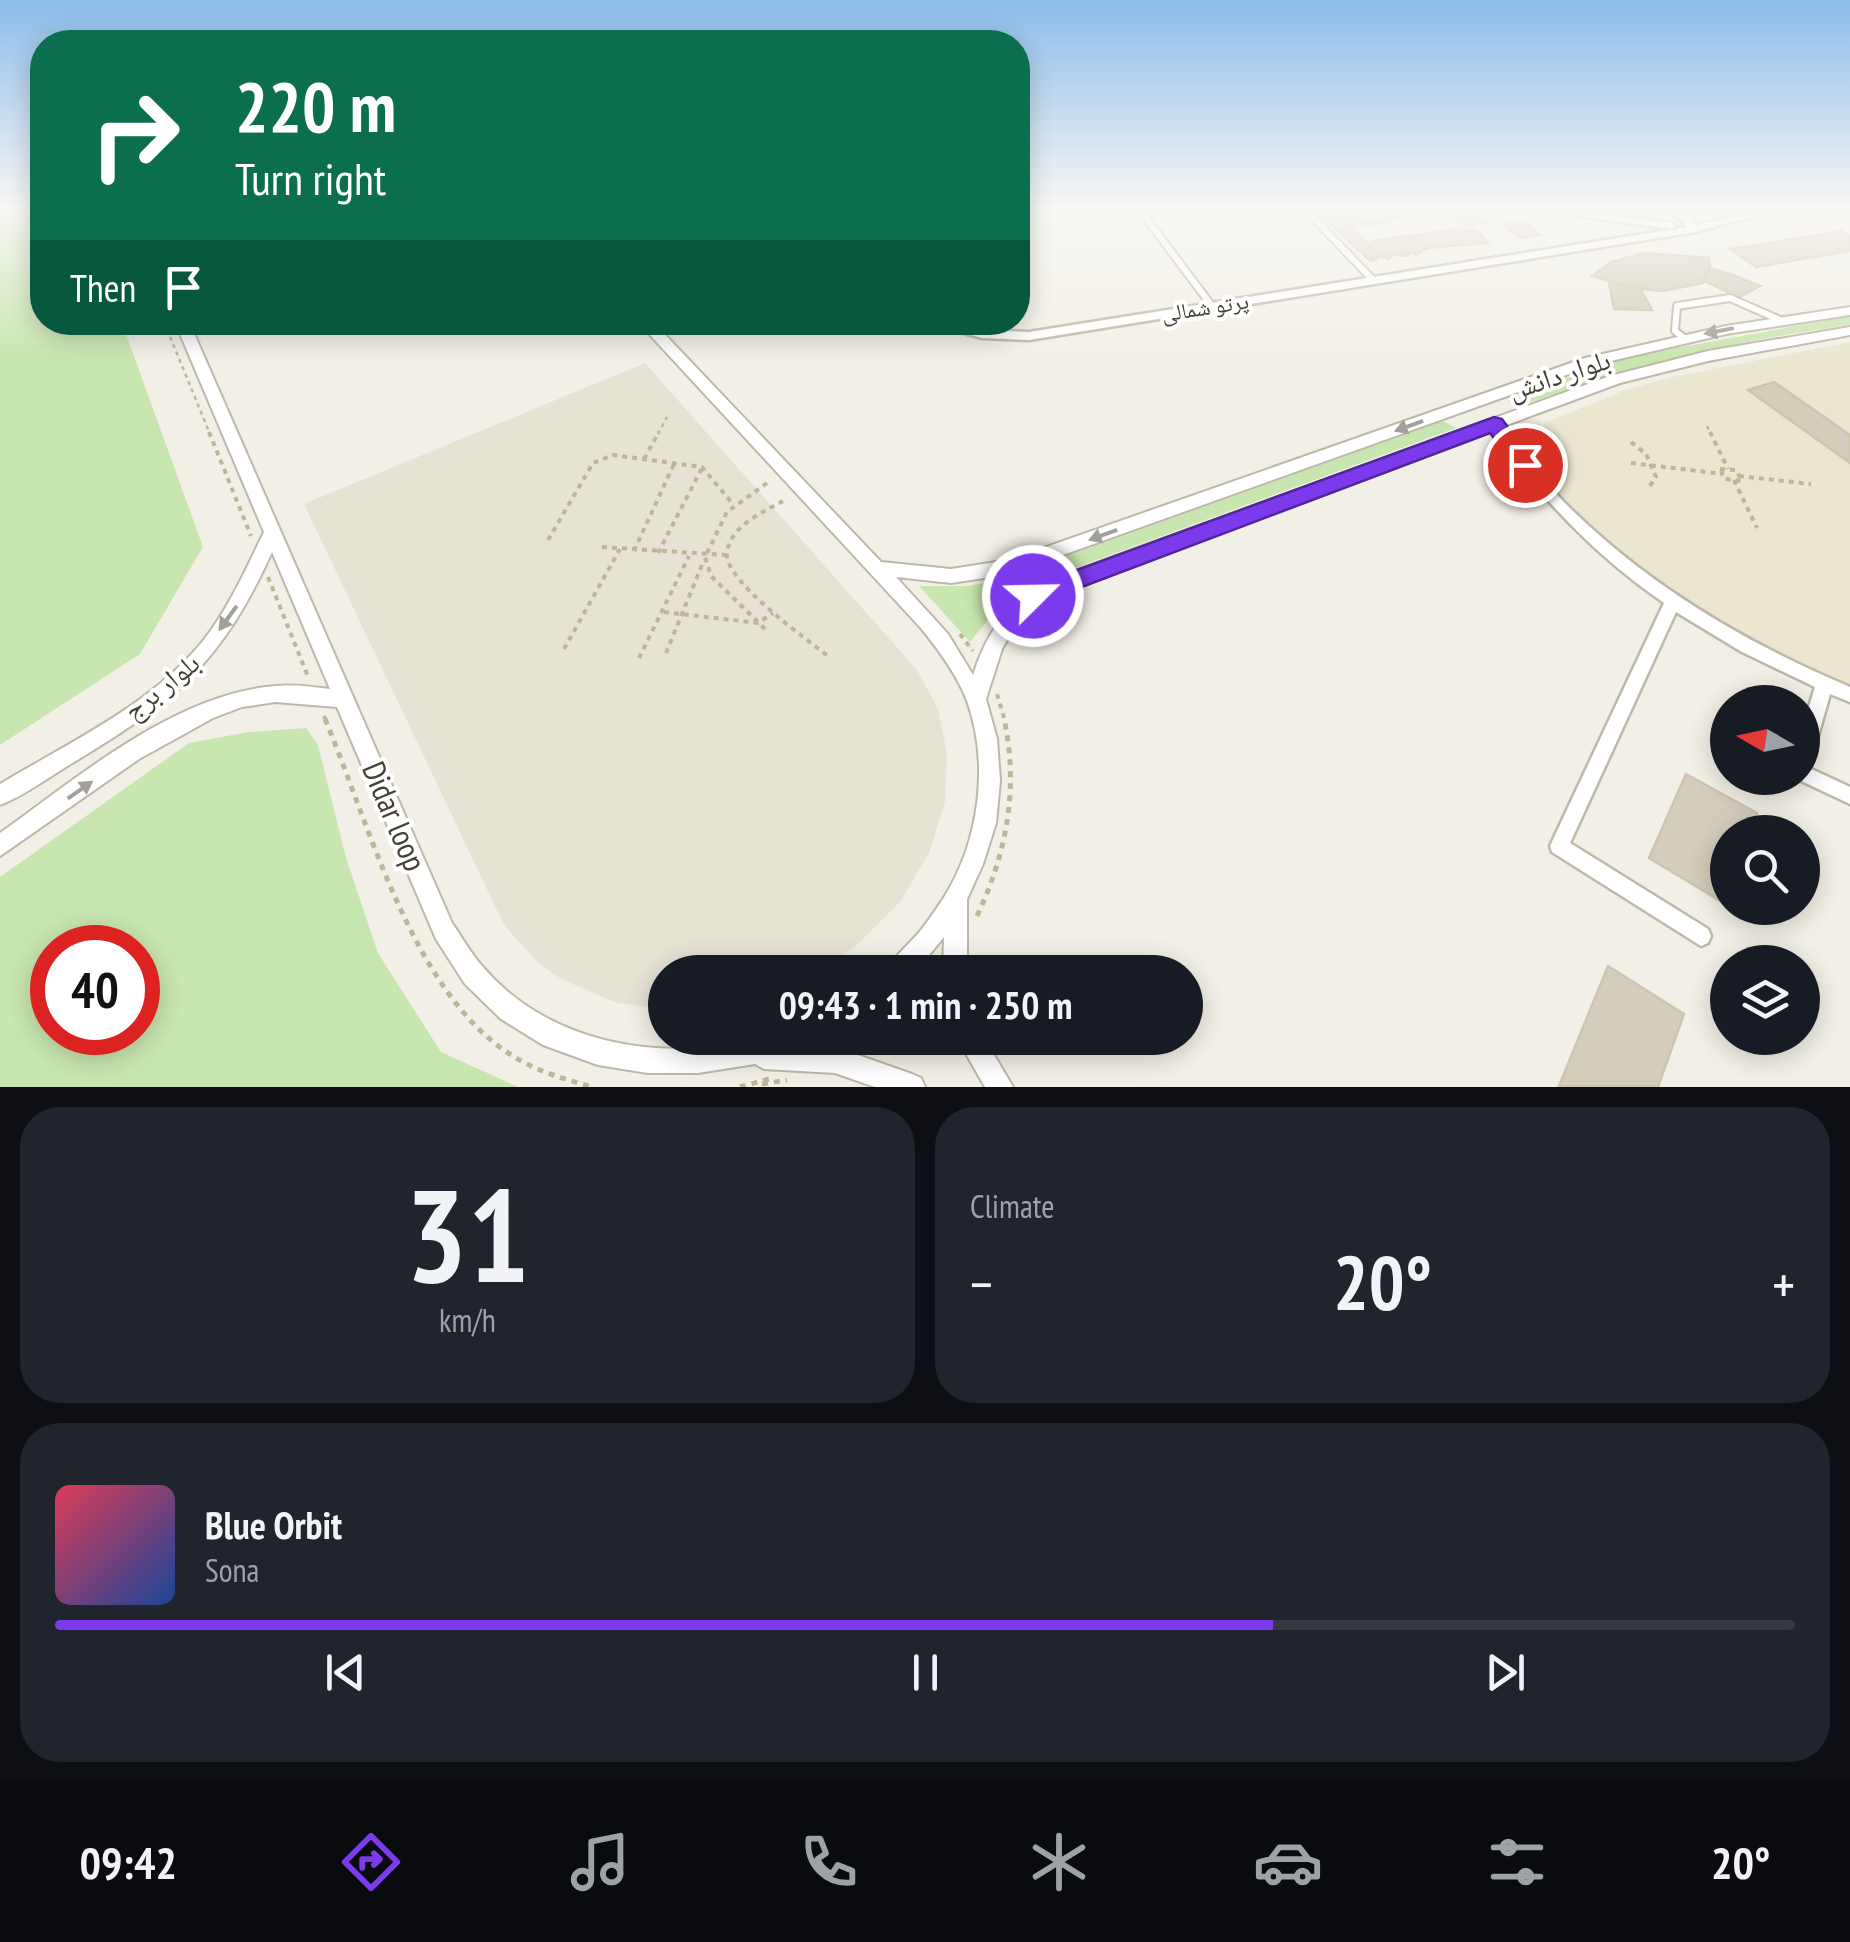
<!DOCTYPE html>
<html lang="en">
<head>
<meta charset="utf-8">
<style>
	:root { --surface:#171b24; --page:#20242c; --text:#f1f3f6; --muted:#9ea1a6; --line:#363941; --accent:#7c3aed }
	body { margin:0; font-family:"PT Sans Narrow","Noto Naskh Arabic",sans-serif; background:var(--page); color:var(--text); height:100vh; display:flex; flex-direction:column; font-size:38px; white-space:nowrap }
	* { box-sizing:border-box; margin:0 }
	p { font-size:32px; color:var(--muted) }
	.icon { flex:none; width:55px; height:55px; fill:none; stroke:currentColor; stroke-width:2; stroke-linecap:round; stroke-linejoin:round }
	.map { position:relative; height:1087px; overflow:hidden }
	.sheet { display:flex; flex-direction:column; gap:20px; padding:20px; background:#0d0f14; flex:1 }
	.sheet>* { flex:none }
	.top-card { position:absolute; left:30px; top:30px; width:1000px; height:305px; border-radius:40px; box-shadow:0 5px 25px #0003; background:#0b6e4f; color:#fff; overflow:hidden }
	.needle { width:65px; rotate:279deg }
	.fabs { position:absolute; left:1710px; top:685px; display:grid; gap:20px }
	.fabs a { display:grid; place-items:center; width:110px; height:110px; border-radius:50%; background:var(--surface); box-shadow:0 5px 25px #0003; font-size:50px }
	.speed { position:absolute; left:30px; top:925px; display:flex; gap:20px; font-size:50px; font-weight:700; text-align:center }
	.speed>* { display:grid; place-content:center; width:130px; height:130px; border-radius:50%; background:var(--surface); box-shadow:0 5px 25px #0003; line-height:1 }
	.speed .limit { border:15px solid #d22; background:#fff; color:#111 }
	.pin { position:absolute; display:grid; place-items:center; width:85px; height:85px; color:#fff; margin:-42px; border:5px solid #fff; border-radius:50%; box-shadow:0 2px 10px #0007 }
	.me { position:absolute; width:110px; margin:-55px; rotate:67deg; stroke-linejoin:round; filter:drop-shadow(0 0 8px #0008) }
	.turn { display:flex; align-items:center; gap:35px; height:210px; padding:0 40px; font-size:45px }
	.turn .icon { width:130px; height:130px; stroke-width:2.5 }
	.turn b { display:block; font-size:70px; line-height:85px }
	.then { display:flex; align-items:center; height:95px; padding:0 40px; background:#0003; gap:20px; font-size:38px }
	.big { font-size:75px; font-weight:700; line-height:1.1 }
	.sheet .tile { flex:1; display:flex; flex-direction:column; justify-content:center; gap:15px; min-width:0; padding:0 35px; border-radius:40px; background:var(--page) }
	.sheet .dial { align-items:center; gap:0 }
	.dial b { font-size:130px; line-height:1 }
	.song { display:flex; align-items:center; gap:30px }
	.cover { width:120px; height:120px; border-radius:15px; background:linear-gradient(135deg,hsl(350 70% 55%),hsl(220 70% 35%)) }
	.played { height:10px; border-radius:5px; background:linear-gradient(90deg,var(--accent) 70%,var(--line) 70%) }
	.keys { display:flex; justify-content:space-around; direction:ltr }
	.heat { display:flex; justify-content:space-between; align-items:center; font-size:55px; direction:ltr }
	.sheet .tiles { flex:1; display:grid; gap:20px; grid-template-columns:1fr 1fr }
	.tile:last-child { grid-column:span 2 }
	.trip { position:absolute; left:648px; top:955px; width:555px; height:100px; border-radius:50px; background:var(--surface); box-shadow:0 5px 25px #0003; font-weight:700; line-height:100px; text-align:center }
	.tabs { display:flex; height:160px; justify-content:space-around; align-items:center; background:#090b0e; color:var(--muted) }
	.tabs .icon { width:70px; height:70px }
	.tabs .on { color:var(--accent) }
	.tabs b { font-size:45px; color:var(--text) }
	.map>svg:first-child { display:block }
	.residential { fill:#e6e2d4 }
	.education { fill:#ebe6d0 }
	.green { fill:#c8e6af; fill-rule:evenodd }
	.building { fill:#d4cdbb; stroke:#cec5af; stroke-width:2.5 }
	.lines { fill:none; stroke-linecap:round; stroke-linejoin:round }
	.service-casing { stroke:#beb8a8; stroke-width:10 }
	.minor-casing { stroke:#beb8a8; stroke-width:5 }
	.tertiary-casing { stroke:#beb8a8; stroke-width:4 }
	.path-far2 { stroke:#bfb69a; stroke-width:2.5; stroke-dasharray:4 4; stroke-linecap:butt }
	.path-far1 { stroke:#bfb69a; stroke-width:4; stroke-dasharray:5 5; stroke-linecap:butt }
	.path { stroke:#bfb69a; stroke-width:5; stroke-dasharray:6 6; stroke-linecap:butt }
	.service { stroke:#fff; stroke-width:6 }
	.minor { fill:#fff; fill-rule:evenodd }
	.tertiary { fill:#fff; fill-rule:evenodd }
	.oneway { fill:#a2a09a }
	.route { fill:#7c3aed; stroke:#51269a; stroke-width:2.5 }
	.labels { text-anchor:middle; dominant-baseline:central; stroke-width:8; stroke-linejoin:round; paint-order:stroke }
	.far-street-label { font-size:22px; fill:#454035; stroke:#fff }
	.street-label { font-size:28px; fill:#454035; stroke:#fff }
	.near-street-label { font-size:32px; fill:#454035; stroke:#fff }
</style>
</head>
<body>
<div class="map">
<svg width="1850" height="1087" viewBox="0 0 1850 1087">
	<rect width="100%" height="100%" fill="#f2f0e6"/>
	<!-- residential -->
	<path class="residential" d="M645,363L917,670L938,709L947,754L945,802L929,853L900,902L857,945L816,972H665V1009L617,1003L563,980L540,965L504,925L304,504Z"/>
	<!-- education -->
	<path class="education" d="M1850,342V686L1794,665L1738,634L1667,589L1596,532L1562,501L1550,485L1544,423L1628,389L1673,377Z"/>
	<!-- green -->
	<path class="green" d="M0,209H42V322L122,323L203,547L140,654L0,745Z
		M1850,316V325C1736,340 1628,367 1520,406L1508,401L1597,366L1644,354Z
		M1443,421L1456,428L1023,587L994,612L970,642L919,586H968L1000,580Z
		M306,728L318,745L346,858L378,953L441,1052L518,1087H0V877L189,743L249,732ZM52,948H138V1032H52Z"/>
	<!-- building -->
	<path class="building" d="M1350,209H1470L1488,223L1465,226L1454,216L1441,214L1412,217L1411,221L1394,217L1379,224H1358L1352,228L1370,246L1371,241L1452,230H1476L1488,243L1427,248L1416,255L1409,252L1408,256L1392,254L1389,259L1381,256L1371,261L1323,218L1327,213L1337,214Z
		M1524,221L1540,235L1520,238L1503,225Z
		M1841,231L1850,236V251L1756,267L1730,249Z
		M1644,253L1709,258L1710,266L1703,283L1663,291L1633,288L1592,276L1611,262Z
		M1710,268L1733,275L1760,286L1739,297L1704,281Z
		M1609,282L1641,290L1652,310L1614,309Z
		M1774,382L1850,435V463L1748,390Z
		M1686,774L1757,813L1750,832H1728L1724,903L1649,858Z
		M1608,966L1684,1014L1658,1087L1559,1086Z"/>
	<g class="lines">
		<!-- service casing -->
		<g class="service-casing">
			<path id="service" d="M1139,209L1212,306
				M1305,209L1373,280
				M1684,338L1675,331L1677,306L1730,298L1780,320"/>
		</g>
		<!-- minor casing -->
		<g class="minor-casing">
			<path id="minor" d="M1544,209H1570L1671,223L1676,226L1671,229L1549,212Z
				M1670,209H1681L1697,225L1763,209H1780L1695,232L1029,340L982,338L924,322H948L982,330L1029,332L1687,227Z
				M1834,209H1850V215L1835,211Z
				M1494,420L1499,421C1522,452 1544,483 1572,510C1652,588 1748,644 1850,687V702L1830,694L1809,768L1850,787V804L1795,778H1802V730L1815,687L1742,652L1676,612L1570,843L1708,929L1711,936L1708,943L1701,946L1552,852L1550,846L1664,603C1594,555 1539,496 1489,427L1487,424L1489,421Z"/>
		</g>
		<!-- tertiary casing -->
		<g class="tertiary-casing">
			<path id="tertiary" d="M1850,307V315L1726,334L1594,365L1010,574L951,583L896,577L948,634L973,675C986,635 1005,605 1042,583L1610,376L1708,351L1850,327V335L1708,361L1620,383L1054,593L1038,603L1015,626L1002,649L986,699L997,739L1000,781L996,823L983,864L967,899V972H943L944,937L915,972H887C894,955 910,944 921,930C929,920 936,909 943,899C980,841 990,762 966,698C955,672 938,649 920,627L638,322H653L881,562L951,569L1009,560L1585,358L1726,326Z
				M175,322H189L452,923C462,937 471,954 483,967C536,1029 618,1053 698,1048C718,1046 738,1041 758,1038C776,1035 795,1038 812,1038L809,1046L835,1047L912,1074L921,1078L925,1087H875L835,1073L764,1069L755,1064L698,1073H648L598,1065L543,1045L501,1019L465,984L436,939L337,707L275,702L242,707L213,718L139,759L0,856V833C79,777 176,693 276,686C294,684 312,687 330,689L272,552C222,662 176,701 74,762C50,776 26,795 0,805V784C70,742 151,705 203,641C229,608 246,569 264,532Z
				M957,1038H984L1013,1087H985Z"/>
		</g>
		<!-- path-far2 -->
		<path class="path-far2" d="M164,322L210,434
			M1707,426L1711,434
			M658,434L667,417"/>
		<!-- path-far1 -->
		<path class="path-far1" d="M209,432L251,536
			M1710,432L1728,469
			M1631,442L1646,454L1656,477L1649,487
			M644,459L659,432
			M1631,463L1723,474
			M1720,469L1736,470L1742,481L1725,479Z
			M1739,476L1811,484
			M1734,480L1757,528
			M783,501C763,512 730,526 727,553C724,581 807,639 829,657
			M548,540L593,463L613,455L702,467L732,503
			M602,547L726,555
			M634,551L674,464
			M658,553L702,468
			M268,577L309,679
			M664,612L758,623L773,613
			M765,629L711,576L705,557L727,512L767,483
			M960,634L973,651
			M564,649L620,549
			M666,653L704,560
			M639,658L689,556
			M997,694L1005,721
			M324,716L326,721"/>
		<!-- path -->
		<path class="path" d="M325,719C369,823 413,995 513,1056C538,1072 565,1079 592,1087
			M977,916C1007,852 1019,788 1004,719
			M762,1084L787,1080
			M740,1087L769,1079"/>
		<!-- service -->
		<use href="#service" class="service"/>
		<!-- minor -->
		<use href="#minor" class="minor"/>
		<!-- tertiary -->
		<use href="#tertiary" class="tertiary"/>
	</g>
	<!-- one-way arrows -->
	<defs><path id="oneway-solid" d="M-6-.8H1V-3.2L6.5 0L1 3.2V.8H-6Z" transform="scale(2.5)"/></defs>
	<g class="oneway">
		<use href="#oneway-solid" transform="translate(1719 331) rotate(169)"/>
		<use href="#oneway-solid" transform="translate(1409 426) rotate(160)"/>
		<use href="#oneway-solid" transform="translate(1103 535) rotate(160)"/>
		<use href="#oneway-solid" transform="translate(228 618) rotate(126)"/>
		<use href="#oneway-solid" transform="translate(80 790) rotate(-35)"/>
	</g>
	<!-- sky -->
	<linearGradient id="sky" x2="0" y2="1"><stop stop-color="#8cbcea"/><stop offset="0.58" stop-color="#f9f8f4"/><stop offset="1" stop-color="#f9f8f4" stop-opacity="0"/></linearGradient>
	<rect width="1850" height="361" fill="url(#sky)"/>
	<!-- route -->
	<path class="route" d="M1494,417L1502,419L1536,465L1532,470H1518L1490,433L1042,602L1033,605L1021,596L1025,589Z"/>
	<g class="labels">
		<!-- far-street labels -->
		<g class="far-street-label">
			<text transform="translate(1205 307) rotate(-9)">پرتو شمالی</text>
		</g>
		<!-- street labels -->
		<g class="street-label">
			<text transform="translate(1559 374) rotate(-18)">بلوار دانش</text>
			<text transform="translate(161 686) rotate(-39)">بلوار برج</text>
		</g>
		<!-- near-street labels -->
		<g class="near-street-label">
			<text transform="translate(395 816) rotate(67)">Didar loop</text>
		</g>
	</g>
</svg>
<div class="fabs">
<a><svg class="needle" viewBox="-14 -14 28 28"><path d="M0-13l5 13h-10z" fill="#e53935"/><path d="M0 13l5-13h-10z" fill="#9ea1a6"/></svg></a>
<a><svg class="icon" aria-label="search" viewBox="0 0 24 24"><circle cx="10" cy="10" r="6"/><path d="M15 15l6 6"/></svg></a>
<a><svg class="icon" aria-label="layers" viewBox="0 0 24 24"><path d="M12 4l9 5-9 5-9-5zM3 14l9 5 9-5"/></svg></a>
</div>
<div class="speed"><div class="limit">40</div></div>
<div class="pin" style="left:1525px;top:465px;background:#d93025"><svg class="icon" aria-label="arrive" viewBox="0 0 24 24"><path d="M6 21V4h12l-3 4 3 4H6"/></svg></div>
<svg class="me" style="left:1033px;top:596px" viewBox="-20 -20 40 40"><circle r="17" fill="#7c3aed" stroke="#fff" stroke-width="3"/><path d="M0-11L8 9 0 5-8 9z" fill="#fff"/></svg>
<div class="trip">09:43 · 1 min · 250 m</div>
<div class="top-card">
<div class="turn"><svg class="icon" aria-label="right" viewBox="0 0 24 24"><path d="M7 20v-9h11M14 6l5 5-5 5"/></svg><div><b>220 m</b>Turn right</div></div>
<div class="then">Then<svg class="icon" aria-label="arrive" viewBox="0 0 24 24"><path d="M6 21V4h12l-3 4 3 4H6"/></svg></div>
</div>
</div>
<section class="sheet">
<div class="tiles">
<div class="tile dial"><b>31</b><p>km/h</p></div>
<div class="tile"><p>Climate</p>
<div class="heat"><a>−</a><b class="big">20°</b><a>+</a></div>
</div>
<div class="tile">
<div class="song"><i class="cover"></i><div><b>Blue Orbit</b><p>Sona</p></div></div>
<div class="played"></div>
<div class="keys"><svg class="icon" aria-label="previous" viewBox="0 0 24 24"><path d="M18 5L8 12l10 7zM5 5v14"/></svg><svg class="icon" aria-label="pause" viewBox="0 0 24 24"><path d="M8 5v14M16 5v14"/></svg><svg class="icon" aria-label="next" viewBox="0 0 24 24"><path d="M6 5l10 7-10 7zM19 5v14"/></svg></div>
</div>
</div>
</section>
<nav class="tabs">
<b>09:42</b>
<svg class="icon on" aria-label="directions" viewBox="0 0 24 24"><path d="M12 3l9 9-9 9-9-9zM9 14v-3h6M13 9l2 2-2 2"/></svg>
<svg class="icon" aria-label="music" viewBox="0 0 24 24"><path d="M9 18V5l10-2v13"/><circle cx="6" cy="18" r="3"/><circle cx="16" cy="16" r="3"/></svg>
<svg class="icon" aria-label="phone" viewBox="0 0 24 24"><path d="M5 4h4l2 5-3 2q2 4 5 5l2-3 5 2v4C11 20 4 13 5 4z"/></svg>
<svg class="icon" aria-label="climate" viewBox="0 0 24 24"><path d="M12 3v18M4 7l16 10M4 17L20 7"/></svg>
<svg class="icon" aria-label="car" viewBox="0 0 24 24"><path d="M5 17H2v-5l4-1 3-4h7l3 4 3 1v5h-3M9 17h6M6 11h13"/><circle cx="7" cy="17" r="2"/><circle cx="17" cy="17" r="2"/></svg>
<svg class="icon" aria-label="filters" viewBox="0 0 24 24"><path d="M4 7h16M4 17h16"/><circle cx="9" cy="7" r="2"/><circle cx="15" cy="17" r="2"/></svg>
<b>20°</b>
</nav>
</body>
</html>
